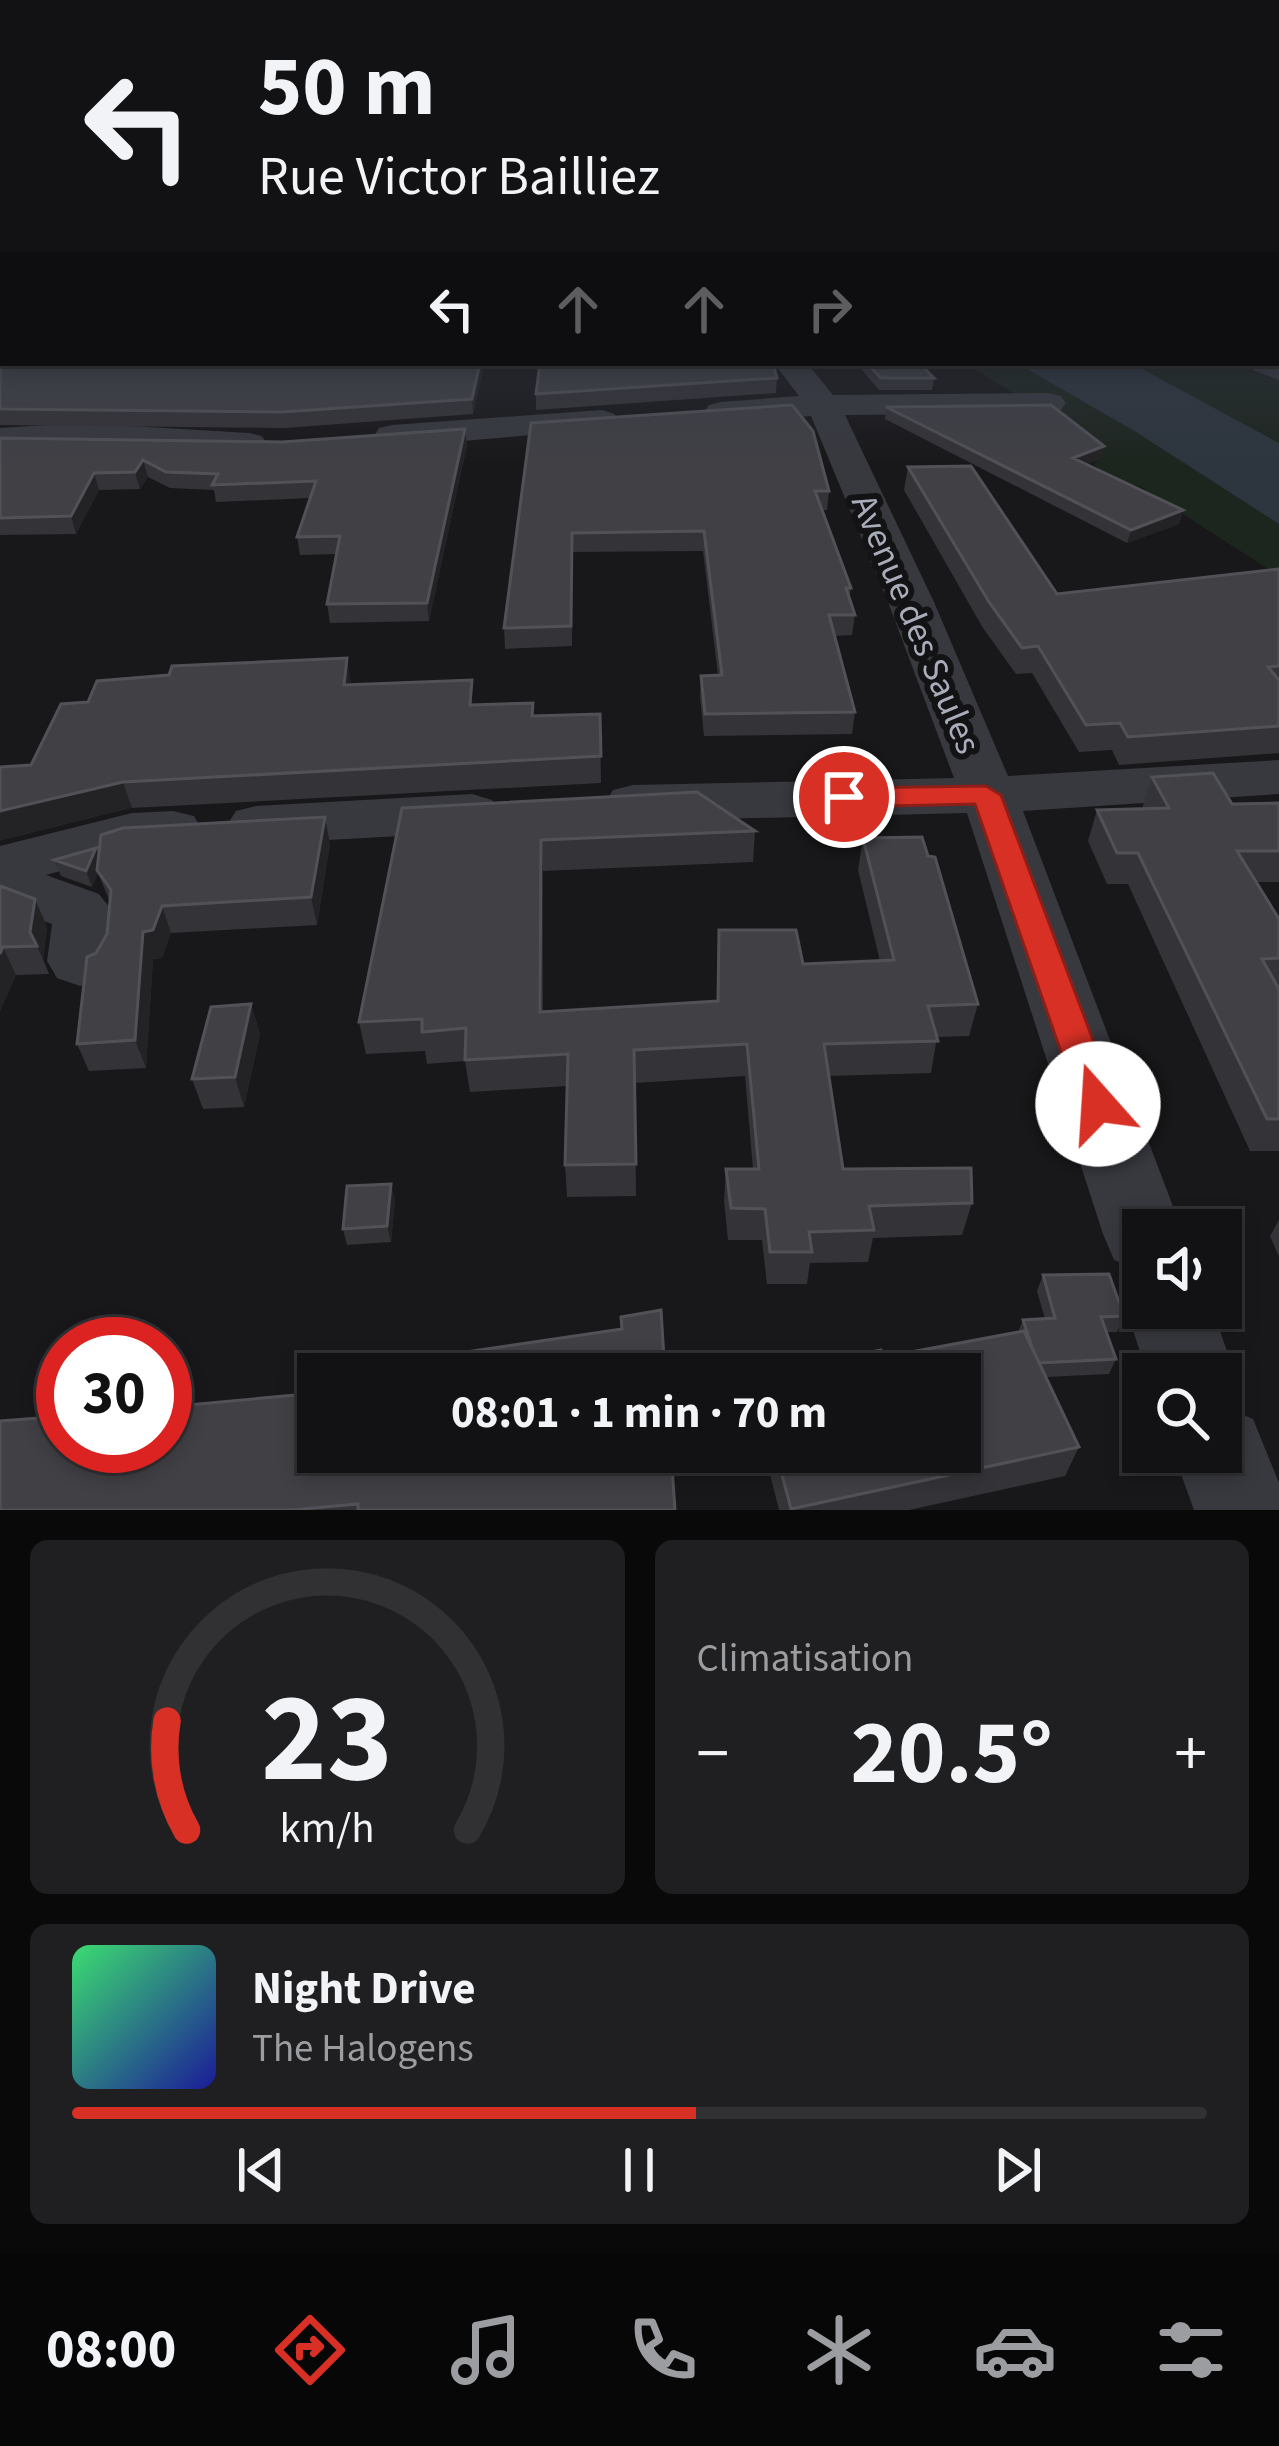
<!DOCTYPE html>
<html lang="fr">
<head>
<meta charset="utf-8">
<style>
	:root { --surface:#121113; --page:#1f1f21; --text:#f1f3f6; --muted:#9c9da0; --line:#313133; --accent:#d93025 }
	body { margin:0; font-family:"Source Sans 3",sans-serif; background:var(--page); color:var(--text); height:100vh; display:flex; flex-direction:column; font-size:45px; white-space:nowrap }
	* { box-sizing:border-box; margin:0 }
	p { font-size:39px; color:var(--muted) }
	.icon { flex:none; width:66px; height:66px; fill:none; stroke:currentColor; stroke-width:2; stroke-linecap:round; stroke-linejoin:round }
	.map { position:relative; height:1510px; overflow:hidden }
	.sheet { display:flex; flex-direction:column; gap:30px; padding:30px; background:#0a090a; flex:1 }
	.sheet>* { flex:none }
	.top-card { position:absolute; left:0px; top:0px; width:1281px; height:366px; box-shadow:0 6px 18px #0003,0 0 0 3px var(--line); background:#121113; color:var(--text); overflow:hidden }
	.tools { position:absolute; left:1122px; top:1209px; display:grid; gap:24px }
	.tools a { display:grid; place-items:center; width:120px; height:120px; border-radius:0px; background:var(--surface); box-shadow:0 6px 18px #0003,0 0 0 3px var(--line); font-size:60px }
	.speed { position:absolute; left:36px; top:1317px; display:flex; gap:24px; font-size:60px; font-weight:700; text-align:center }
	.speed>* { display:grid; place-content:center; width:156px; height:156px; border-radius:50%; background:var(--surface); box-shadow:0 6px 18px #0003,0 0 0 3px var(--line); line-height:1 }
	.speed .limit { border:18px solid #d22; background:#fff; color:#111 }
	.pin { position:absolute; display:grid; place-items:center; width:102px; height:102px; color:#fff; margin:-51px; border:6px solid #fff; border-radius:50%; box-shadow:0 3px 12px #0007 }
	.me { position:absolute; width:132px; margin:-66px; rotate:341deg; stroke-linejoin:round; filter:drop-shadow(0 0 9px #0008) }
	.turn { display:flex; align-items:center; gap:42px; height:252px; padding:0 60px; font-size:54px }
	.turn .icon { width:156px; height:156px; stroke-width:2.5 }
	.turn b { display:block; font-size:84px; line-height:102px }
	.lanes { display:flex; align-items:center; height:114px; padding:0 60px; background:#0003; justify-content:center; gap:60px; direction:ltr }
	.lanes .off { opacity:.35 }
	.big { font-size:90px; font-weight:700; line-height:1.1 }
	.sheet .widget { flex:1; display:flex; flex-direction:column; justify-content:center; gap:18px; min-width:0; padding:0 42px; border-radius:18px; background:var(--page) }
	.sheet .dial { align-items:center; gap:0 }
	.dial svg { height:312px; overflow:visible; fill:none; stroke:var(--line); stroke-width:7; stroke-linecap:round; text-anchor:middle }
	.dial text { fill:var(--text); stroke:none }
	.song { display:flex; align-items:center; gap:36px }
	.cover { width:144px; height:144px; border-radius:18px; background:linear-gradient(135deg,hsl(140 70% 55%),hsl(240 70% 35%)) }
	.played { height:12px; border-radius:6px; background:linear-gradient(90deg,var(--accent) 55%,var(--line) 55%) }
	.keys { display:flex; justify-content:space-around; direction:ltr }
	.heat { display:flex; justify-content:space-between; align-items:center; font-size:66px; direction:ltr }
	.sheet .tiles { flex:1; display:grid; gap:30px; grid-template-columns:1fr 1fr }
	.widget:last-child { grid-column:span 2 }
	.trip { position:absolute; left:297px; top:1353px; width:684px; height:120px; border-radius:0px; background:var(--surface); box-shadow:0 6px 18px #0003,0 0 0 3px var(--line); font-weight:700; line-height:120px; text-align:center }
	.dock { display:flex; height:192px; justify-content:space-around; align-items:center; background:#070708; color:var(--muted) }
	.dock .icon { width:84px; height:84px }
	.dock .active { color:var(--accent) }
	.dock b { font-size:54px; color:var(--text) }
	.map>svg:first-child { display:block }
	.green { fill:#1d251f }
	.water { fill:#2d353e }
	.lines { fill:none; stroke-linecap:round; stroke-linejoin:round }
	.minor { fill:#38393f; fill-rule:evenodd }
	.wall { fill:#343337 }
	.shaded-wall { fill:#232225 }
	.building { fill:#404045; stroke:#515157; stroke-width:3 }
	.route { fill:#d93025; stroke:#8d1f18; stroke-width:3 }
	.labels { text-anchor:middle; dominant-baseline:central; stroke-width:12; stroke-linejoin:round; paint-order:stroke }
	.street-label { font-size:36px; fill:#a9adb9; stroke:#131214 }
</style>
</head>
<body>
<div class="map">
<svg width="1279" height="1510" viewBox="0 0 1279 1510">
	<rect width="100%" height="100%" fill="#181719"/>
	<!-- green -->
	<path class="green" d="M1279,254V576L1141,487L1109,478L1093,464L1102,458L1043,412L965,363H1278Z"/>
	<!-- water -->
	<path class="water" d="M1017,363H1131L1279,443V524L1136,432Z"/>
	<g class="lines">
		<!-- minor -->
		<path class="minor" d="M1279,358V380L1253,370L1248,363H1278Z
			M774,363H807L833,395L1049,393L1061,396L1066,403L1061,410L1049,413L845,415L934,602L1008,776L1279,760V794L1023,811L1182,1230H1143V1271L1114,1260L1103,1234L967,813L633,821L613,816L605,803L613,790L633,785L954,778L888,602L811,416L721,422L709,419L704,412L709,405L721,402L799,396Z
			M602,410L614,414L620,421L614,428L392,447L379,444L374,436L379,428L392,425Z
			M79,423L249,433L262,436L267,444L262,452L249,455L79,445L0,450V428Z
			M472,794L492,800L501,813L492,826L472,832L256,844L236,839L227,825L236,811L256,806Z
			M173,811L194,816L202,830L194,844L132,851L46,875L99,894L117,917L113,961L103,978L80,986L57,978L47,961L52,924L0,905V846L132,813Z
			M1143,1277V1308H1212L1235,1374L1221,1406L1253,1419L1279,1483V1510H1194L1173,1452H1221V1374H1147L1126,1308Z"/>
	</g>
	<!-- wall -->
	<path class="wall" d="M0,254L341,366L377,363H482L483,370L473,414L285,428L0,425Z
		M856,363H919L934,378L932,390H879Z
		M777,378L776,393L536,410V394Z
		M886,407L1101,459L1087,464L1183,510L1179,524L1127,543L885,419Z
		M531,423L829,491L827,510H822L851,588L849,599L855,615L852,635L834,636L855,712L852,734L704,736L700,697L701,676L718,675L703,551L572,552V646L505,649L504,628Z
		M465,429L467,445L429,621L330,623L327,604L337,554L300,555L297,537L310,498L216,502L214,490L170,488L148,477L140,489L99,490L76,534L0,535V438L282,442Z
		M908,467L1057,594L1279,569V753L1119,765L1112,750L1079,752L1032,673L1016,674L983,628L904,490Z
		M351,685L475,705L533,703L534,716L600,714L601,783L132,808L31,765Z
		M1152,777L1232,804L1279,803V882H1256L1279,919V1151H1250L1128,884H1107L1088,841L1097,810L1142,809Z
		M402,808L755,831L753,862L543,871V1012L717,1001L719,930L803,964L880,961L858,870L863,838L978,1004L969,1036L937,1037L931,1073L829,1076L843,1169L972,1203L962,1235L873,1238L868,1262L810,1263L807,1284H767L762,1240H728L724,1201L726,1169H753L745,1076L635,1083L636,1196L567,1197L565,1165L567,1086L470,1092L465,1061L427,1064L425,1051L366,1054L359,1022Z
		M330,844L317,925L171,933L162,958L153,959L146,1068L89,1071L77,1044L96,953L107,934L110,902L98,873L92,887L61,876L54,860L99,854Z
		M0,886L35,899L47,927L43,959L49,974L16,975L0,1011Z
		M251,1004L260,1034L244,1107L203,1109L192,1079Z
		M391,1184L395,1201L391,1242L347,1245L343,1229Z
		M1279,1220V1257L1270,1236Z
		M1043,1275L1124,1316L1117,1332H1107L1116,1359L1109,1374L1046,1377L1079,1447L1065,1476L909,1510H779L770,1474L727,1468L729,1452H960L884,1357L1018,1332L1023,1320L1045,1319L1037,1291Z
		M0,1421L675,1510H0Z"/>
	<!-- shaded-wall -->
	<path class="shaded-wall" d="M480,363H482L483,370L473,414L472,399Z
		M465,429L467,445L429,621L427,603Z
		M1104,446L1101,459L1070,470L1073,458Z
		M143,460L148,477L140,489L135,472Z
		M94,473L99,490L76,534L71,516Z
		M1183,510L1179,524L1127,543L1131,530Z
		M347,658L351,683L348,711L344,685Z
		M123,782L132,808L0,841V811Z
		M325,817L330,844L317,925L311,897Z
		M541,840L543,871L542,1044L540,1012Z
		M96,848L102,864L92,887L86,871Z
		M35,899L47,927L43,959L30,932Z
		M162,906L171,933L162,958L153,959L146,1068L135,1040L143,932Z
		M3,947L16,975L0,1011V954Z
		M251,1004L260,1034L244,1107L235,1077Z
		M391,1184L395,1201L391,1242L387,1226Z"/>
	<!-- building -->
	<path class="building" d="M0,254H3V363H340V366L377,363H480L472,399L282,412L0,409Z
		M540,363H773L777,378L536,394Z
		M867,363H919L934,378H881Z
		M792,405L813,431L829,491H815L851,588H846L855,615H829L855,712L705,714L701,676L722,675L704,531L572,533L571,626L504,628L531,423Z
		M1051,405L1104,446L1073,458L1183,510L1131,530L886,407Z
		M465,429L427,603L327,604L340,536L297,537L316,481L212,485L218,474L166,472L143,460L135,472L94,473L71,516L0,518V438L282,442Z
		M971,466L1057,594L1279,569V666L1268,667L1279,680V726L1128,737L1120,723L1086,725L1038,646L1022,648L989,602L908,467Z
		M347,658L344,685L472,680L470,705L533,703L532,716L600,714L601,756L123,782L0,811V767L31,765L61,704L88,702L97,681L169,675L172,666Z
		M1213,773L1232,804L1279,803V851H1237L1279,919V958L1262,959L1279,989V1119H1267L1138,853H1117L1097,810L1169,808L1152,777Z
		M697,792L755,831L541,840L540,1012L718,1001L719,930H796L803,964L894,960L863,838L922,837L928,856L935,857L978,1004L928,1006L938,1041L824,1044L843,1169L971,1168L972,1203L869,1206L874,1230L809,1232L812,1252H770L765,1209L731,1208L726,1169H759L747,1044L634,1050L636,1164L565,1165L568,1054L465,1060L466,1028L422,1032V1019L359,1022L402,808Z
		M325,817L311,897L162,906L153,930L143,932L135,1040L77,1044L87,957L96,953L107,934L111,890L97,870L101,835L123,828Z
		M96,848L86,871L54,860Z
		M0,886L35,899L30,932L37,946L3,947L0,954Z
		M251,1004L235,1077L192,1079L211,1007Z
		M391,1184L387,1226L343,1229L347,1186Z
		M1109,1274L1124,1316L1101,1317L1116,1359L1039,1363L1032,1347L1023,1320L1055,1318L1043,1275Z
		M661,1310L665,1374H370L371,1366L622,1329L621,1317Z
		M1024,1331L1079,1447L791,1509L776,1452H960V1374H766L881,1350L884,1357Z
		M318,1393V1452H671L675,1510H358V1504L292,1510H0V1421L63,1416V1446H165V1407Z"/>
	<!-- sky -->
	<linearGradient id="sky" x2="0" y2="1"><stop stop-color="#0d0d0e"/><stop offset="0.55" stop-color="#373c49"/><stop offset="1" stop-color="#373c49" stop-opacity="0"/></linearGradient>
	<rect width="1279" height="465" fill="url(#sky)"/>
	<!-- route -->
	<path class="route" d="M986,786L1001,795L1117,1104L1111,1115L1098,1120L1085,1115L1079,1104L975,804L844,807L830,797L844,788Z"/>
	<g class="labels">
		<!-- street labels -->
		<g class="street-label">
			<text transform="translate(916 624) rotate(67)">Avenue des Saules</text>
		</g>
	</g>
</svg>
<div class="tools">
<a><svg class="icon" aria-label="sound" viewBox="0 0 24 24"><path d="M4 9h4l5-4v14l-5-4H4zM17 9q2 3 0 6"/></svg></a>
<a><svg class="icon" aria-label="search" viewBox="0 0 24 24"><circle cx="10" cy="10" r="6"/><path d="M15 15l6 6"/></svg></a>
</div>
<div class="speed"><div class="limit">30</div></div>
<div class="pin" style="left:844px;top:797px;background:#d93025"><svg class="icon" aria-label="arrive" viewBox="0 0 24 24"><path d="M6 21V4h12l-3 4 3 4H6"/></svg></div>
<svg class="me" style="left:1098px;top:1104px" viewBox="-20 -20 40 40"><circle r="19" fill="#fff"/><path d="M0-13L10 11 0 6-10 11z" fill="#d93025"/></svg>
<div class="trip">08:01 · 1 min · 70 m</div>
<div class="top-card">
<div class="turn"><svg class="icon" aria-label="left" viewBox="0 0 24 24"><path d="M17 20v-9H6M10 6l-5 5 5 5"/></svg><div><b>50 m</b>Rue Victor Bailliez</div></div>
<div class="lanes"><svg class="icon" aria-label="left" viewBox="0 0 24 24"><path d="M17 20v-9H6M10 6l-5 5 5 5"/></svg><svg class="icon off" aria-label="ahead" viewBox="0 0 24 24"><path d="M12 20V5M6 11l6-6 6 6"/></svg><svg class="icon off" aria-label="ahead" viewBox="0 0 24 24"><path d="M12 20V5M6 11l6-6 6 6"/></svg><svg class="icon off" aria-label="right" viewBox="0 0 24 24"><path d="M7 20v-9h11M14 6l5 5-5 5"/></svg></div>
</div>
</div>
<section class="sheet">
<div class="tiles">
<div class="widget dial"><svg viewBox="0 0 100 80">
<path d="M14 69A42 42 0 1 1 86 69"/>
<path d="M14 69A42 42 0 0 1 9 41" stroke="#d93025"/>
<text x="50" y="56" font-size="32" font-weight="700">23</text>
<text x="50" y="72" font-size="11">km/h</text>
</svg></div>
<div class="widget"><p>Climatisation</p>
<div class="heat"><a>−</a><b class="big">20.5°</b><a>+</a></div>
</div>
<div class="widget">
<div class="song"><i class="cover"></i><div><b>Night Drive</b><p>The Halogens</p></div></div>
<div class="played"></div>
<div class="keys"><svg class="icon" aria-label="previous" viewBox="0 0 24 24"><path d="M18 5L8 12l10 7zM5 5v14"/></svg><svg class="icon" aria-label="pause" viewBox="0 0 24 24"><path d="M8 5v14M16 5v14"/></svg><svg class="icon" aria-label="next" viewBox="0 0 24 24"><path d="M6 5l10 7-10 7zM19 5v14"/></svg></div>
</div>
</div>
</section>
<nav class="dock">
<b>08:00</b>
<svg class="icon active" aria-label="directions" viewBox="0 0 24 24"><path d="M12 3l9 9-9 9-9-9zM9 14v-3h6M13 9l2 2-2 2"/></svg>
<svg class="icon" aria-label="music" viewBox="0 0 24 24"><path d="M9 18V5l10-2v13"/><circle cx="6" cy="18" r="3"/><circle cx="16" cy="16" r="3"/></svg>
<svg class="icon" aria-label="phone" viewBox="0 0 24 24"><path d="M5 4h4l2 5-3 2q2 4 5 5l2-3 5 2v4C11 20 4 13 5 4z"/></svg>
<svg class="icon" aria-label="climate" viewBox="0 0 24 24"><path d="M12 3v18M4 7l16 10M4 17L20 7"/></svg>
<svg class="icon" aria-label="car" viewBox="0 0 24 24"><path d="M5 17H2v-5l4-1 3-4h7l3 4 3 1v5h-3M9 17h6M6 11h13"/><circle cx="7" cy="17" r="2"/><circle cx="17" cy="17" r="2"/></svg>
<svg class="icon" aria-label="filters" viewBox="0 0 24 24"><path d="M4 7h16M4 17h16"/><circle cx="9" cy="7" r="2"/><circle cx="15" cy="17" r="2"/></svg>
</nav>
</body>
</html>
